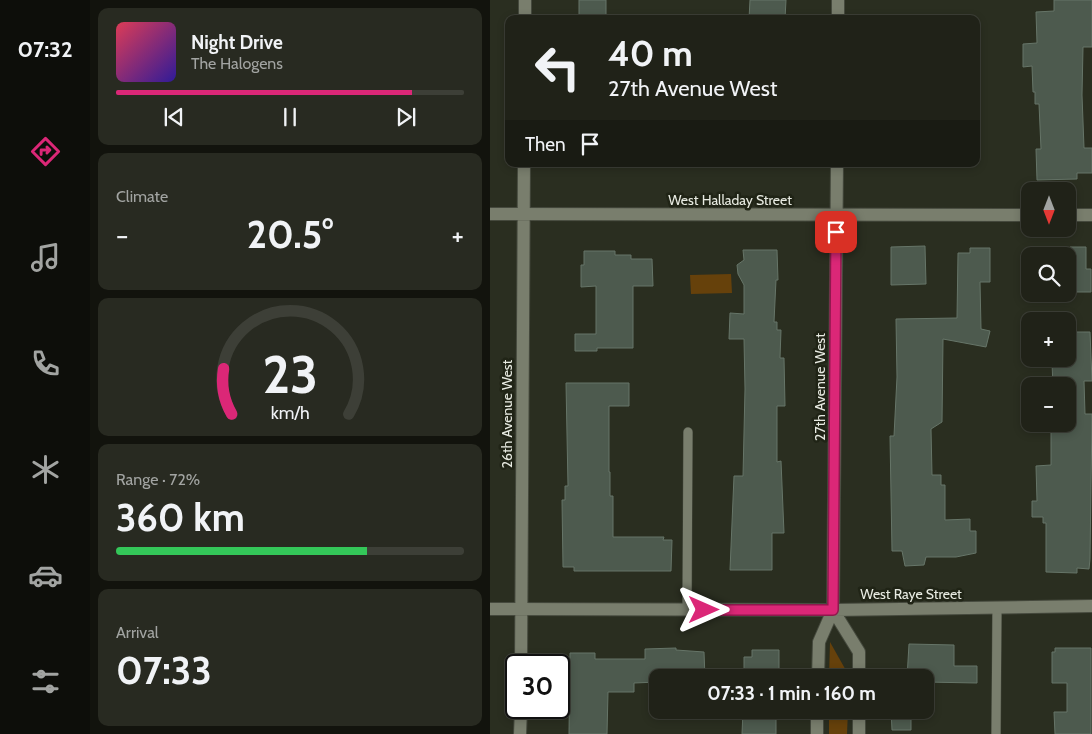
<!DOCTYPE html>
<html lang="en">
<head>
<meta charset="utf-8">
<style>
	:root { --surface:#202218; --page:#282a21; --text:#f1f3f6; --muted:#a2a4a2; --line:#3d3f37; --accent:#db2777 }
	body { margin:0; font-family:Cabin,sans-serif; background:var(--page); color:var(--text); height:100vh; display:flex; flex-direction:column; font-size:19px; white-space:nowrap }
	* { box-sizing:border-box; margin:0 }
	p { font-size:16px; color:var(--muted) }
	.icon { flex:none; width:28px; height:28px; fill:none; stroke:currentColor; stroke-width:2; stroke-linecap:round; stroke-linejoin:round }
	.map { position:relative; flex:1; overflow:hidden }
	.details { display:flex; flex-direction:column; gap:8px; padding:8px; background:#12130d; width:400px }
	.details>* { flex:none }
	.top-card { position:absolute; left:15px; top:15px; width:475px; height:152px; border-radius:10px; box-shadow:0 2px 8px #0003,0 0 0 1px var(--line); background:#202218; color:var(--text); overflow:hidden }
	.needle { width:32px; rotate:180deg }
	.buttons { position:absolute; left:531px; top:182px; display:grid; gap:10px }
	.buttons a { display:grid; place-items:center; width:55px; height:55px; border-radius:10px; background:var(--surface); box-shadow:0 2px 8px #0003,0 0 0 1px var(--line); font-size:25px }
	.speed { position:absolute; left:15px; top:654px; display:flex; gap:10px; font-size:25px; font-weight:700; text-align:center }
	.speed>* { display:grid; place-content:center; width:65px; height:65px; border-radius:50%; background:var(--surface); box-shadow:0 2px 8px #0003,0 0 0 1px var(--line); line-height:1 }
	.speed .limit { border:2px solid #111; border-radius:8px; background:#fff; color:#111 }
	.pin { position:absolute; display:grid; place-items:center; width:42px; height:42px; color:#fff; margin:-21px; border-radius:10px; box-shadow:0 2px 8px #0006 }
	.me { position:absolute; width:55px; margin:-28px; rotate:90deg; stroke-linejoin:round; filter:drop-shadow(0 0 4px #0008) }
	.turn { display:flex; align-items:center; gap:18px; height:105px; padding:0 20px; font-size:22px }
	.turn .icon { width:65px; height:65px; stroke-width:2.5 }
	.turn b { display:block; font-size:35px; line-height:42px }
	.then { display:flex; align-items:center; height:48px; padding:0 20px; background:#0003; gap:10px; font-size:19px }
	.big { font-size:38px; font-weight:800; line-height:1.1 }
	.details .tile { flex:1; display:flex; flex-direction:column; justify-content:center; gap:8px; min-width:0; padding:0 18px; border-radius:10px; background:var(--page) }
	.details .dial { align-items:center; gap:0 }
	.dial svg { height:130px; overflow:visible; fill:none; stroke:var(--line); stroke-width:7; stroke-linecap:round; text-anchor:middle }
	.dial text { fill:var(--text); stroke:none }
	.song { display:flex; align-items:center; gap:15px }
	.cover { width:60px; height:60px; border-radius:8px; background:linear-gradient(135deg,hsl(350 70% 55%),hsl(250 70% 35%)) }
	.played { height:5px; border-radius:2px; background:linear-gradient(90deg,var(--accent) 85%,var(--line) 85%) }
	.keys { display:flex; justify-content:space-around; direction:ltr }
	.heat { display:flex; justify-content:space-between; align-items:center; font-size:28px; direction:ltr }
	.charge { height:8px; border-radius:4px; background:linear-gradient(90deg,#34c759 72%,var(--line) 0) }
	.trip { position:absolute; left:159px; top:669px; width:285px; height:50px; border-radius:10px; background:var(--surface); box-shadow:0 2px 8px #0003,0 0 0 1px var(--line); font-weight:800; line-height:50px; text-align:center }
	main { display:flex; flex:1; min-height:0 }
	.menu { display:flex; flex-direction:column; width:90px; justify-content:space-around; align-items:center; background:#0d0e0a; color:var(--muted) }
	.menu .icon { width:35px; height:35px }
	.menu .active { color:var(--accent) }
	.menu b { font-size:22px; color:var(--text) }
	.map>svg:first-child { display:block }
	.green { fill:#66410b }
	.building { fill:#4d5a4e; stroke:#667568 }
	.lines { fill:none; stroke-linecap:round; stroke-linejoin:round }
	.service-casing { stroke:#45493d; stroke-width:10 }
	.minor-casing { stroke:#45493d; stroke-width:14 }
	.service { stroke:#797e6d; stroke-width:9 }
	.minor { stroke:#797e6d; stroke-width:12 }
	.route-casing { stroke:#8e194d; stroke-width:12 }
	.route { stroke:#db2777; stroke-width:9 }
	.labels { text-anchor:middle; dominant-baseline:central; stroke-width:5; stroke-linejoin:round; paint-order:stroke }
	.street-label { font-size:14px; fill:#e8ebe2; stroke:#202416 }
</style>
</head>
<body>
<main>
<nav class="menu">
<b>07:32</b>
<svg class="icon active" aria-label="directions" viewBox="0 0 24 24"><path d="M12 3l9 9-9 9-9-9zM9 14v-3h6M13 9l2 2-2 2"/></svg>
<svg class="icon" aria-label="music" viewBox="0 0 24 24"><path d="M9 18V5l10-2v13"/><circle cx="6" cy="18" r="3"/><circle cx="16" cy="16" r="3"/></svg>
<svg class="icon" aria-label="phone" viewBox="0 0 24 24"><path d="M5 4h4l2 5-3 2q2 4 5 5l2-3 5 2v4C11 20 4 13 5 4z"/></svg>
<svg class="icon" aria-label="climate" viewBox="0 0 24 24"><path d="M12 3v18M4 7l16 10M4 17L20 7"/></svg>
<svg class="icon" aria-label="car" viewBox="0 0 24 24"><path d="M5 17H2v-5l4-1 3-4h7l3 4 3 1v5h-3M9 17h6M6 11h13"/><circle cx="7" cy="17" r="2"/><circle cx="17" cy="17" r="2"/></svg>
<svg class="icon" aria-label="filters" viewBox="0 0 24 24"><path d="M4 7h16M4 17h16"/><circle cx="9" cy="7" r="2"/><circle cx="15" cy="17" r="2"/></svg>
</nav>
<section class="details">
<div class="tile">
<div class="song"><i class="cover"></i><div><b>Night Drive</b><p>The Halogens</p></div></div>
<div class="played"></div>
<div class="keys"><svg class="icon" aria-label="previous" viewBox="0 0 24 24"><path d="M18 5L8 12l10 7zM5 5v14"/></svg><svg class="icon" aria-label="pause" viewBox="0 0 24 24"><path d="M8 5v14M16 5v14"/></svg><svg class="icon" aria-label="next" viewBox="0 0 24 24"><path d="M6 5l10 7-10 7zM19 5v14"/></svg></div>
</div>
<div class="tile"><p>Climate</p>
<div class="heat"><a>−</a><b class="big">20.5°</b><a>+</a></div>
</div>
<div class="tile dial"><svg viewBox="0 0 100 80">
<path d="M14 69A42 42 0 1 1 86 69"/>
<path d="M14 69A42 42 0 0 1 9 41" stroke="#db2777"/>
<text x="50" y="56" font-size="32" font-weight="700">23</text>
<text x="50" y="72" font-size="11">km/h</text>
</svg></div>
<div class="tile"><p>Range · 72%</p><b class="big">360 km</b><div class="charge"></div></div>
<div class="tile"><p>Arrival</p><b class="big">07:33</b></div>
</section>
<div class="map">
<svg width="602" height="734" viewBox="0 0 602 734">
	<rect width="100%" height="100%" fill="#2a2e20"/>
	<!-- green -->
	<path class="green" d="M241,274L242,293L201,294L200,275Z
		M340,642L358,674V677H339Z
		M339,710H358L357,734H339Z"/>
	<!-- building -->
	<path class="building" d="M89,0H116V19H89Z
		M260,0H296L295,19H259Z
		M564,0H602V47H593L592,95L594,148H602V173H587V179L547,180L546,149H551L549,104H545V92H543L542,66L533,67V44L547,43L546,12L564,11Z
		M435,246L436,284L401,285V247Z
		M580,247H596V269H601V292H578V250H580Z
		M480,248H500V282H490L491,329L500,331L496,347L453,339L452,422L441,429L442,475H451V485H455V520L480,519V531H486V553L466,557H436L434,565L415,566L412,551H402L400,436H404L407,377L406,319L467,318L468,253H480Z
		M253,250H287L288,280H286L284,322H287V330H291L290,358H294L295,406H287V462L291,461L294,533H282V570H240L244,476H253L255,389L254,339H239L240,313L254,314V285L248,274L247,265L254,260Z
		M94,251H125V255H141V259H162L163,286H143V348H107V351H85V334H106V286L91,287V265H94Z
		M578,332H600L602,381H594L595,414H602L600,559L599,569L587,568V573L556,572V523H553V517H542V501H547L546,466L561,465V424H578V386H563L562,363L578,362Z
		M76,383H139V406H119V472H120V496H123V537H174L173,540H182L181,571H84V567H73L72,500H75V486H78Z
		M419,644L464,645V666H487V683L435,682V678H417Z
		M186,648V650L214,652L215,678H168V682L144,683V692H118L117,734H79L80,653H105V659H155V649Z
		M565,648H601V734H565L564,712H577V683H562V652H565Z
		M262,650H289V678H254V657H262Z
		M253,710H286V734H252Z
		M401,710H421V730H402Z"/>
	<g class="lines">
		<!-- service casing -->
		<g class="service-casing">
			<path id="service" d="M197,610L198,432
				M506,734L507,609"/>
		</g>
		<!-- minor casing -->
		<g class="minor-casing">
			<path id="minor" d="M35,19V0
				M348,19V0
				M0,214L540,215
				M578,215H602
				M0,609L343,610L602,606
				M343,610L369,652V678
				M31,665L34,164
				M328,678L329,642L343,610L347,164
				M30,734L31,708
				M327,734V710
				M369,734V710"/>
		</g>
		<!-- service -->
		<use href="#service" class="service"/>
		<!-- minor -->
		<use href="#minor" class="minor"/>
	</g>
	<g class="lines">
		<!-- route casing -->
		<g class="route-casing">
			<path id="route" d="M214,610H343L346,232"/>
		</g>
		<!-- route -->
		<use href="#route" class="route"/>
	</g>
	<g class="labels">
		<!-- street labels -->
		<g class="street-label">
			<text x="240" y="200">West Halladay Street</text>
			<text transform="translate(330 387) rotate(-90)">27th Avenue West</text>
			<text transform="translate(17 414) rotate(-90)">26th Avenue West</text>
			<text x="421" y="594">West Raye Street</text>
		</g>
	</g>
</svg>
<div class="buttons">
<a><svg class="needle" viewBox="-14 -14 28 28"><path d="M0-13l5 13h-10z" fill="#e53935"/><path d="M0 13l5-13h-10z" fill="#a2a4a2"/></svg></a>
<a><svg class="icon" aria-label="search" viewBox="0 0 24 24"><circle cx="10" cy="10" r="6"/><path d="M15 15l6 6"/></svg></a>
<a>+</a>
<a>−</a>
</div>
<div class="speed"><div class="limit">30</div></div>
<div class="pin" style="left:346px;top:232px;background:#d93025"><svg class="icon" aria-label="arrive" viewBox="0 0 24 24"><path d="M6 21V4h12l-3 4 3 4H6"/></svg></div>
<svg class="me" style="left:214px;top:610px" viewBox="-20 -20 40 40"><path d="M0-17L14 15 0 8-14 15z" fill="#db2777" stroke="#fff" stroke-width="4"/></svg>
<div class="trip">07:33 · 1 min · 160 m</div>
<div class="top-card">
<div class="turn"><svg class="icon" aria-label="left" viewBox="0 0 24 24"><path d="M17 20v-9H6M10 6l-5 5 5 5"/></svg><div><b>40 m</b>27th Avenue West</div></div>
<div class="then">Then<svg class="icon" aria-label="arrive" viewBox="0 0 24 24"><path d="M6 21V4h12l-3 4 3 4H6"/></svg></div>
</div>
</div>
</main>
</body>
</html>
